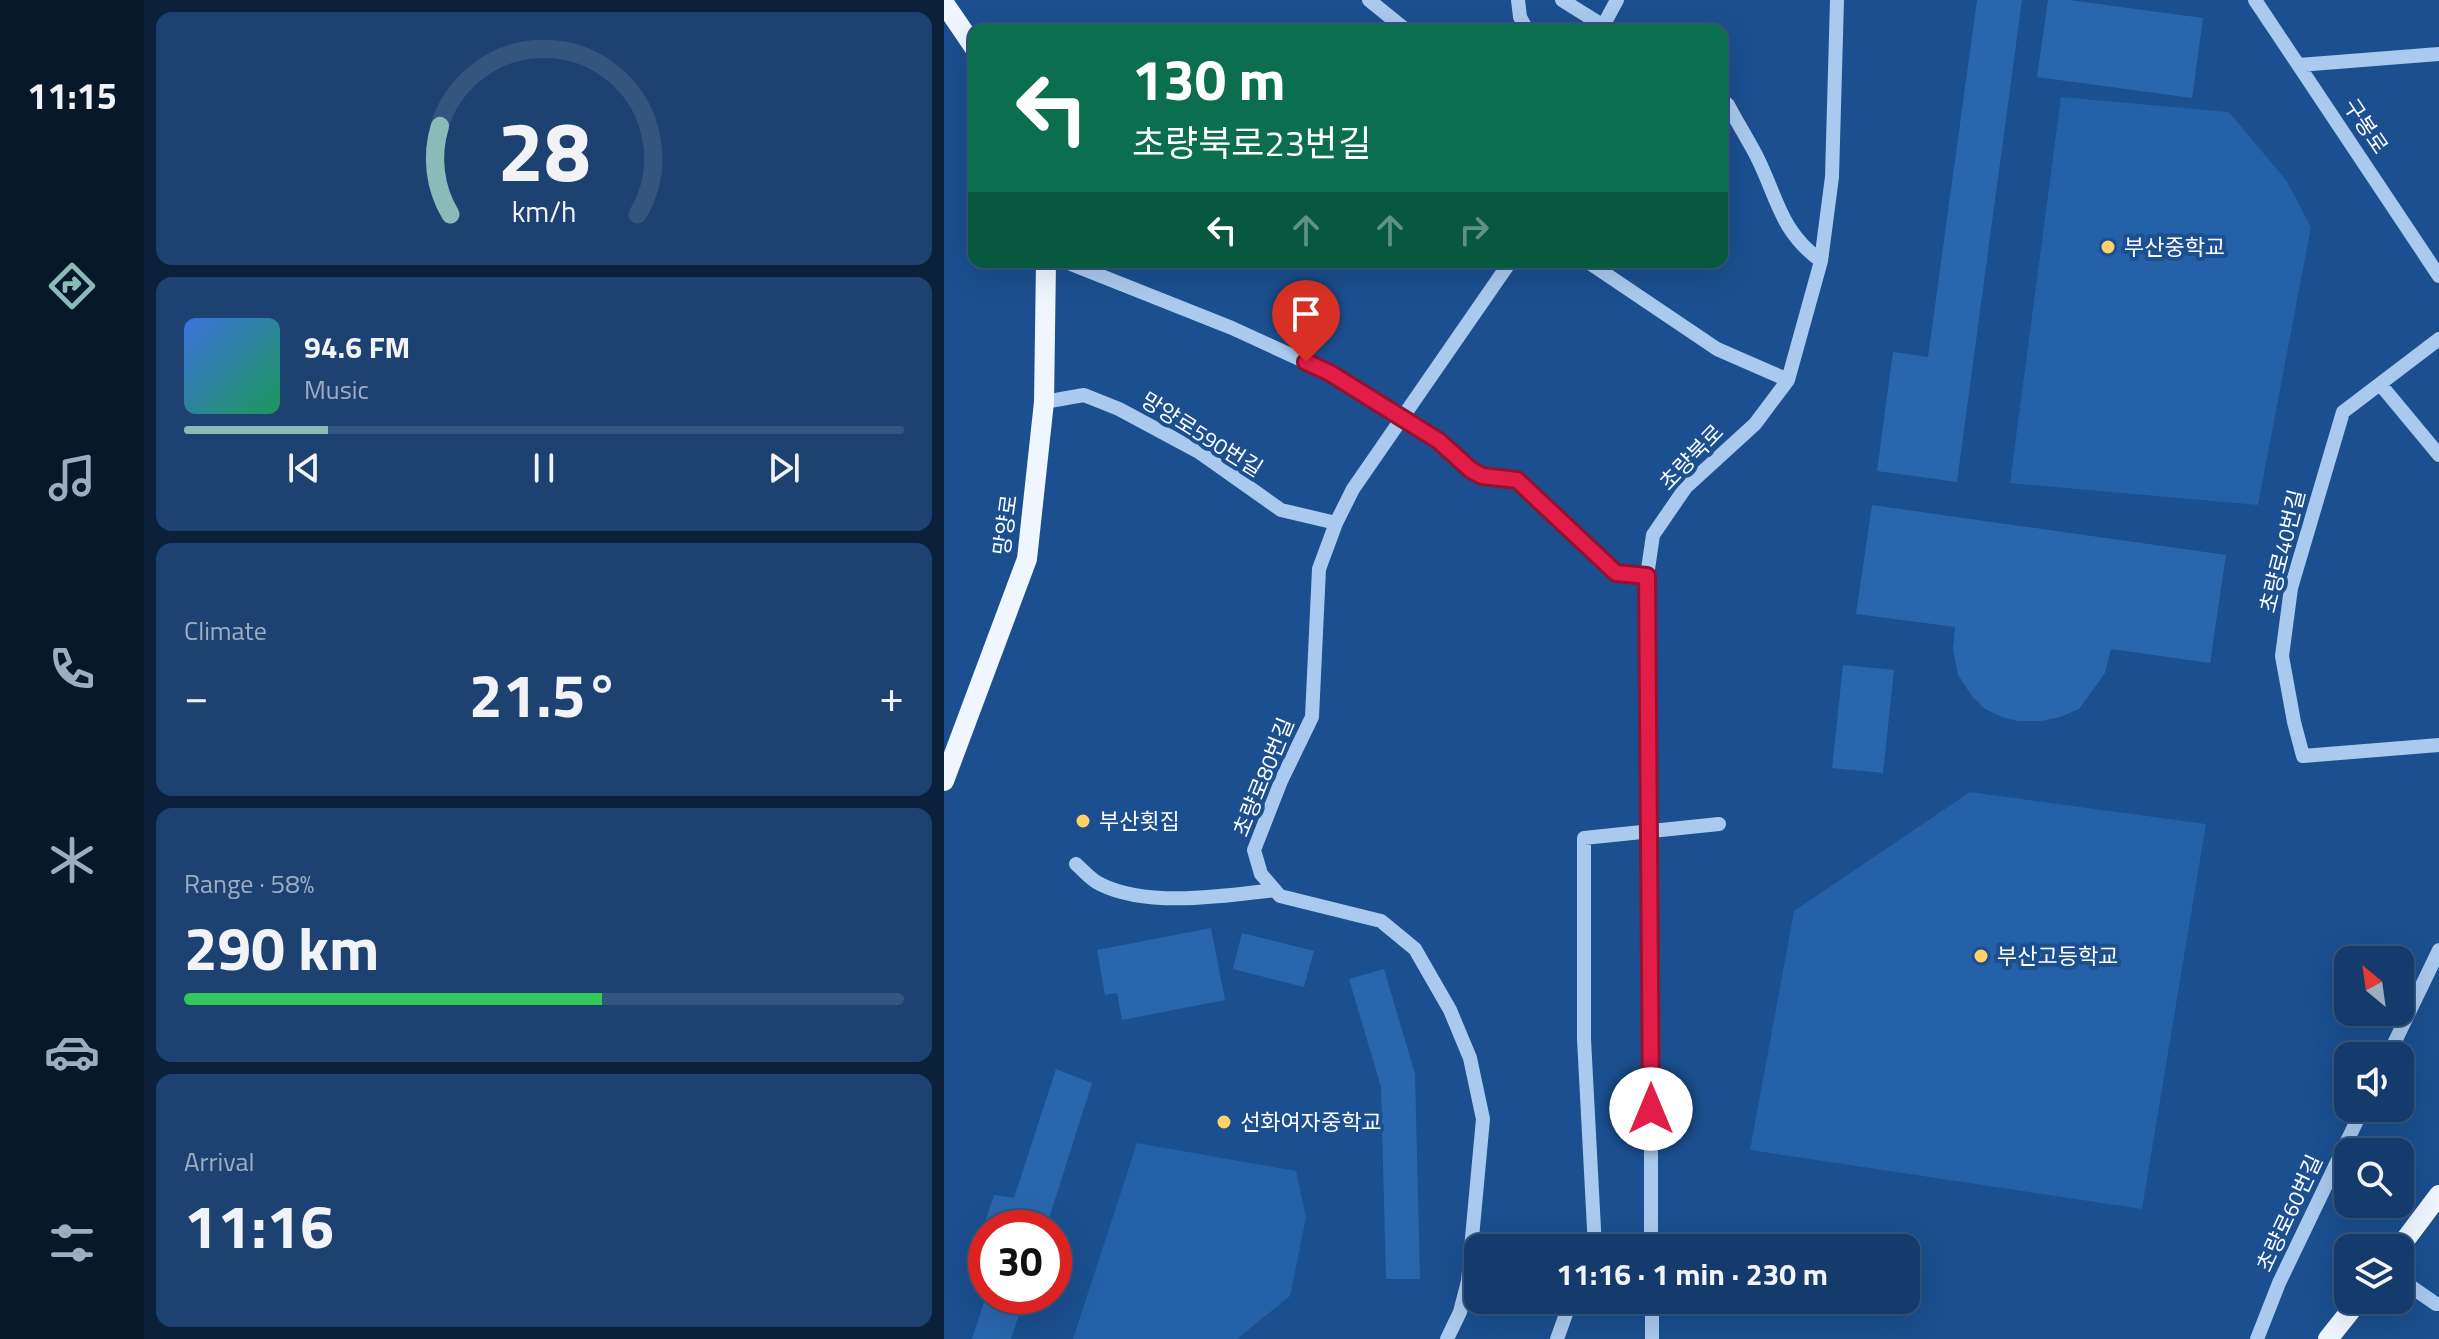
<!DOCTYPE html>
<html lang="en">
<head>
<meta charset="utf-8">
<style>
	:root { --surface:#143b6b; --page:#1d4271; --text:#f1f3f6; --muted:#9dadc1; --line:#33557e; --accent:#8bbbb9 }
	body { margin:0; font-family:"Titillium Web","Noto Sans KR",sans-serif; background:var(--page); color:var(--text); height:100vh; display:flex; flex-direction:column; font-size:30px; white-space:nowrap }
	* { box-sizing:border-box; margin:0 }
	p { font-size:26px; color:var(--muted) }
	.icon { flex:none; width:44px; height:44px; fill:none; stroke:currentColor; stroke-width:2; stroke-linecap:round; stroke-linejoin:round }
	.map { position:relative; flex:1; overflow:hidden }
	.sheet { display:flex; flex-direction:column; gap:12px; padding:12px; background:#0b203b; width:800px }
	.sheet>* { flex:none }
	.top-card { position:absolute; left:24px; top:24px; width:760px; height:244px; border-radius:16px; box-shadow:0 8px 32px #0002,0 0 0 2px var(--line); background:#0b6e4f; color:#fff; overflow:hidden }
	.needle { width:52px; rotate:331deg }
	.controls { position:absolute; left:1390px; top:946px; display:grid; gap:16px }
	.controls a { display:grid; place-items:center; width:80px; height:80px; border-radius:16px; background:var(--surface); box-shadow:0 8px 32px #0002,0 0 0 2px var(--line); font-size:40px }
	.speed { position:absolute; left:24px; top:1210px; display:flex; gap:16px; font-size:40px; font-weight:700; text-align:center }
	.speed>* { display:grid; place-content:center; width:104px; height:104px; border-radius:50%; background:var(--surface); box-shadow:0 8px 32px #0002,0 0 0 2px var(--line); line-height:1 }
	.speed .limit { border:12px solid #d22; background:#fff; color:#111 }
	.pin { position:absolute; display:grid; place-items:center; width:68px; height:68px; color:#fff; margin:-82px -34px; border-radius:50% 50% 50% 0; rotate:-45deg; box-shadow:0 0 8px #0007 }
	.pin .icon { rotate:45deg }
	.me { position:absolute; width:88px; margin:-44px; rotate:0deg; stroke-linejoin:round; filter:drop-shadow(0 0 6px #0008) }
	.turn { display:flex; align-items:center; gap:28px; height:168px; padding:0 32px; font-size:36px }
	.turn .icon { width:104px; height:104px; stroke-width:2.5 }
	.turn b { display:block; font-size:56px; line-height:68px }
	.lanes { display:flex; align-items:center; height:76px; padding:0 32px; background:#0003; justify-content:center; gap:40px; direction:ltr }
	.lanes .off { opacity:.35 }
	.big { font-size:60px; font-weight:700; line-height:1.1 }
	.sheet .tile { flex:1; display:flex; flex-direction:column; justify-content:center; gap:12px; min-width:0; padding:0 28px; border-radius:16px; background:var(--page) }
	.sheet .dial { align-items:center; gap:0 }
	.dial svg { height:208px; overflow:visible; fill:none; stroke:var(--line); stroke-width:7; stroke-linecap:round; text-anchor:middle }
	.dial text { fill:var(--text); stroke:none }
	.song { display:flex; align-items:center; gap:24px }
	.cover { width:96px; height:96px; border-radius:12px; background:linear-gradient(135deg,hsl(220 70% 55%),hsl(150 70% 35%)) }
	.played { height:8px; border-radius:4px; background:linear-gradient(90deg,var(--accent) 20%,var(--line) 20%) }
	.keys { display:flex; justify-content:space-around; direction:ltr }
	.heat { display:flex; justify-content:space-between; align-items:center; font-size:44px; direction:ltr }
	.charge { height:12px; border-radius:6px; background:linear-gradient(90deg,#34c759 58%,var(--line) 0) }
	.trip { position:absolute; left:520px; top:1234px; width:456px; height:80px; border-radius:16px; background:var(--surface); box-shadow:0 8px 32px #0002,0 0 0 2px var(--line); font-weight:700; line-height:80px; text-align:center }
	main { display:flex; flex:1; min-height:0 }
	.menu { display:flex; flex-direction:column; width:144px; justify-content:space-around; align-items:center; background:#08182b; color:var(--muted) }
	.menu .icon { width:56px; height:56px }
	.menu .on { color:var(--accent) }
	.menu b { font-size:36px; color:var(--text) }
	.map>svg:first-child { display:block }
	.green { fill:#2461a8 }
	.building { fill:#2a66ad }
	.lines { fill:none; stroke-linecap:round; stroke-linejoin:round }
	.minor { stroke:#a9c9ee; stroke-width:14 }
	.major { stroke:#f0f6ff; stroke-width:20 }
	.route-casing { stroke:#92132f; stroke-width:20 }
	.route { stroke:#e11d48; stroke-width:14 }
	.poi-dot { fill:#ffd166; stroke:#1b4f8f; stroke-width:3 }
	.labels { text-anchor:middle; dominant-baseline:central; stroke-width:8; stroke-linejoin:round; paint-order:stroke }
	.street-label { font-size:22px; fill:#fff; stroke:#1b4f8f }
	.poi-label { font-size:22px; fill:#fff; stroke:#1b4f8f; text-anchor:start }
</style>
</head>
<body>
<main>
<nav class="menu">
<b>11:15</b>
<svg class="icon on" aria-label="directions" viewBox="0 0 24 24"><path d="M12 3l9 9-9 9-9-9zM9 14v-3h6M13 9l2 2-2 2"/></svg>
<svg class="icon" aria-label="music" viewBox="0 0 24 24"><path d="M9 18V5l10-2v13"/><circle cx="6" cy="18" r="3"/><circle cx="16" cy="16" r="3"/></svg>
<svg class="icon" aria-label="phone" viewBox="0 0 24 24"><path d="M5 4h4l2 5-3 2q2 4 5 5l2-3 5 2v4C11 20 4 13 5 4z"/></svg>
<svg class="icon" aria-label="climate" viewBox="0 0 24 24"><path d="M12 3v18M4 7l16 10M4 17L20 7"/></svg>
<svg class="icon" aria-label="car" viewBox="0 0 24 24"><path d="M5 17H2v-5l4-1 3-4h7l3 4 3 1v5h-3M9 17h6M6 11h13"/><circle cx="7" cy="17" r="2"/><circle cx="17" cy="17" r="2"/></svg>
<svg class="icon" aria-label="filters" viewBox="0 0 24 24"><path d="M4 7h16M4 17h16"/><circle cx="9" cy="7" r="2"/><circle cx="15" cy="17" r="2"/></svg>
</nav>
<section class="sheet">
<div class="tile dial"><svg viewBox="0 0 100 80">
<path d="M14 69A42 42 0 1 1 86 69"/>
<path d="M14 69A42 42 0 0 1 10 35" stroke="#8bbbb9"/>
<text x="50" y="56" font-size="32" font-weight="700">28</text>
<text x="50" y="72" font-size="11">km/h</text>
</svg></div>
<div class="tile">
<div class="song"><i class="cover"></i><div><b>94.6 FM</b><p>Music</p></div></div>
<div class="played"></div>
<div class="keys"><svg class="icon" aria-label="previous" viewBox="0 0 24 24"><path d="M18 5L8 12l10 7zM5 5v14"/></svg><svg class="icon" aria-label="pause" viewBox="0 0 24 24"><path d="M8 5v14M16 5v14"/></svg><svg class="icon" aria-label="next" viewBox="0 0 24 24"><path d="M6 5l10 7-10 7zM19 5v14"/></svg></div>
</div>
<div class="tile"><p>Climate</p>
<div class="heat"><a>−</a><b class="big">21.5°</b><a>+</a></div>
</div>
<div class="tile"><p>Range · 58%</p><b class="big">290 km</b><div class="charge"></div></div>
<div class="tile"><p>Arrival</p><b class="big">11:16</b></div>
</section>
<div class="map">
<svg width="1495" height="1339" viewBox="0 0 1495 1339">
	<rect width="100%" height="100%" fill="#1b4f8f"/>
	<!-- green -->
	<path class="green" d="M1117,97L1285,112L1342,180L1367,227L1314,505L1066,483Z
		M1026,792L1262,824L1198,1209L806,1150L850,911Z
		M193,1143L352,1171L362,1218L346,1296L293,1339H129Z"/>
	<!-- building -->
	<path class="building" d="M1033,0H1078L1013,482L933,471L949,352L984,357Z
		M1104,0H1125L1259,18L1248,98L1093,77Z
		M928,505L1282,555L1266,663L1167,649L1161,673L1135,709L1116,717L1098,721H1073L1058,717L1041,709L1028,696L1014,675L1009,649L1011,627L912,614Z
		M899,665L950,670L939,773L888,768Z
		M267,928L281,1000L178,1020L173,993L161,995L153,950Z
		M298,933L370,951L360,987L289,969Z
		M440,969L471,1074L476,1279H442L437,1087L405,979Z
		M112,1069L148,1083L102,1228H42V1279L24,1274L50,1195L70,1198Z
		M42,1296H81L67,1339H28Z"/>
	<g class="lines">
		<!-- minor -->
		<path class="minor" d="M425,0L462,30
			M574,0L576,17L583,30
			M618,0L666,30
			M1311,0L1495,276
			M659,26L673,0
			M1355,65L1495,54
			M778,100L784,105C793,122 803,138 812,155C834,198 835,230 877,261
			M122,262L288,328L386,373L495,441L527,470L538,476L573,480L672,573L703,576
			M644,262L773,349L844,380
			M1495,339L1399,412L1347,588L1338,656L1350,722L1359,756L1495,745
			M1436,384L1495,455
			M100,402L140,395L175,409L255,452L337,510L392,523
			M132,864C139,870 147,880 156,884C203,908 280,896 331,890
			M1444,1056L1495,950
			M651,1248L640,1039V838L775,824
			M707,1248V833L703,576L709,535L742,487L811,424L844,380L877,261L888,177L893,0
			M1456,1279L1492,1304H1495
			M708,1300V1339
			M503,1339L516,1312L524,1281L539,1119L526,1058L506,1010L471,949L437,921L336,896L317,874L310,850L337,781L368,717L375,569L392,523L409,489L566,262
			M613,1339L627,1300
			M1313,1339L1335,1283L1419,1108"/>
		<!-- major -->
		<path class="major" d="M0,3L30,47
			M0,781L83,559L100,402L102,262
			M1455,1248L1495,1195
			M1384,1339L1415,1300"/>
	</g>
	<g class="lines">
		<!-- route casing -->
		<g class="route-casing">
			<path id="route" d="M362,362L386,373L495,441L527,470L538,476L573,480L672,573L703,576L707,1109"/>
		</g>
		<!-- route -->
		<use href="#route" class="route"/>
	</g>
	<!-- markers -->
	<g class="poi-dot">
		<circle cx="1164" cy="247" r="8"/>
		<circle cx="139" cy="821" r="8"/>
		<circle cx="1037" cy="956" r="8"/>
		<circle cx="280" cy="1122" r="8"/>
	</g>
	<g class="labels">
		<!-- street labels -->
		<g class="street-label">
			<text transform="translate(1422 126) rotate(56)">구봉로</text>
			<text transform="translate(258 434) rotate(32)">망양로590번길</text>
			<text transform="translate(747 457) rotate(-46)">초량북로</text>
			<text transform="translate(61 525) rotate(-82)">망양로</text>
			<text transform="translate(1338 551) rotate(-76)">초량로40번길</text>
			<text transform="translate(319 777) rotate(-68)">초량로80번길</text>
			<text transform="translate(1345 1213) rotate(-65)">초량로60번길</text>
		</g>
		<!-- poi labels -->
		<g class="poi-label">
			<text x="1180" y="247">부산중학교</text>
			<text x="155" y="821">부산횟집</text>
			<text x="1053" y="956">부산고등학교</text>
			<text x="296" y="1122">선화여자중학교</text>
		</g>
	</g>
</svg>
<div class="controls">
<a><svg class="needle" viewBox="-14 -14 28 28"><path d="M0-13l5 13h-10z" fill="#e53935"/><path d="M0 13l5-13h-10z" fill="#9dadc1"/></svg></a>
<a><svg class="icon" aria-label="sound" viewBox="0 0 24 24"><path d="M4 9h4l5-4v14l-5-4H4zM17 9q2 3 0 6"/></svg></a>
<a><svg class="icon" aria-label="search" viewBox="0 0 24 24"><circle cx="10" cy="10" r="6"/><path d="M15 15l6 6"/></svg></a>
<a><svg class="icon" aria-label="layers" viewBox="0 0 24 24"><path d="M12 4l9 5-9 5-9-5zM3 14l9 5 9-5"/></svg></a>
</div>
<div class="speed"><div class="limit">30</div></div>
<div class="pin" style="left:362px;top:362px;background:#d93025"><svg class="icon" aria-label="arrive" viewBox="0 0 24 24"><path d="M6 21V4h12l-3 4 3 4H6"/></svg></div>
<svg class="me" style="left:707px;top:1109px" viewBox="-20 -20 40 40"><circle r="19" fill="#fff"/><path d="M0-13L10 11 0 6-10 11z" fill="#e11d48"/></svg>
<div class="trip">11:16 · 1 min · 230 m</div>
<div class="top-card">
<div class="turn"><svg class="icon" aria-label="left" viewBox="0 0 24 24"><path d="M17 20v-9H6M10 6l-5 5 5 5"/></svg><div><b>130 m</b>초량북로23번길</div></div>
<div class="lanes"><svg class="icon" aria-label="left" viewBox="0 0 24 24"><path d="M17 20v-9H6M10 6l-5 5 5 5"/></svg><svg class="icon off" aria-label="ahead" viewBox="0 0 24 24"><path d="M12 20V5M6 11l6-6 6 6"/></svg><svg class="icon off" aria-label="ahead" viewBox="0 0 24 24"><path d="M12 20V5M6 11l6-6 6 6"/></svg><svg class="icon off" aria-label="right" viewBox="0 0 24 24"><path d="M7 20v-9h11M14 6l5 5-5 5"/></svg></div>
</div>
</div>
</main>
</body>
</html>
